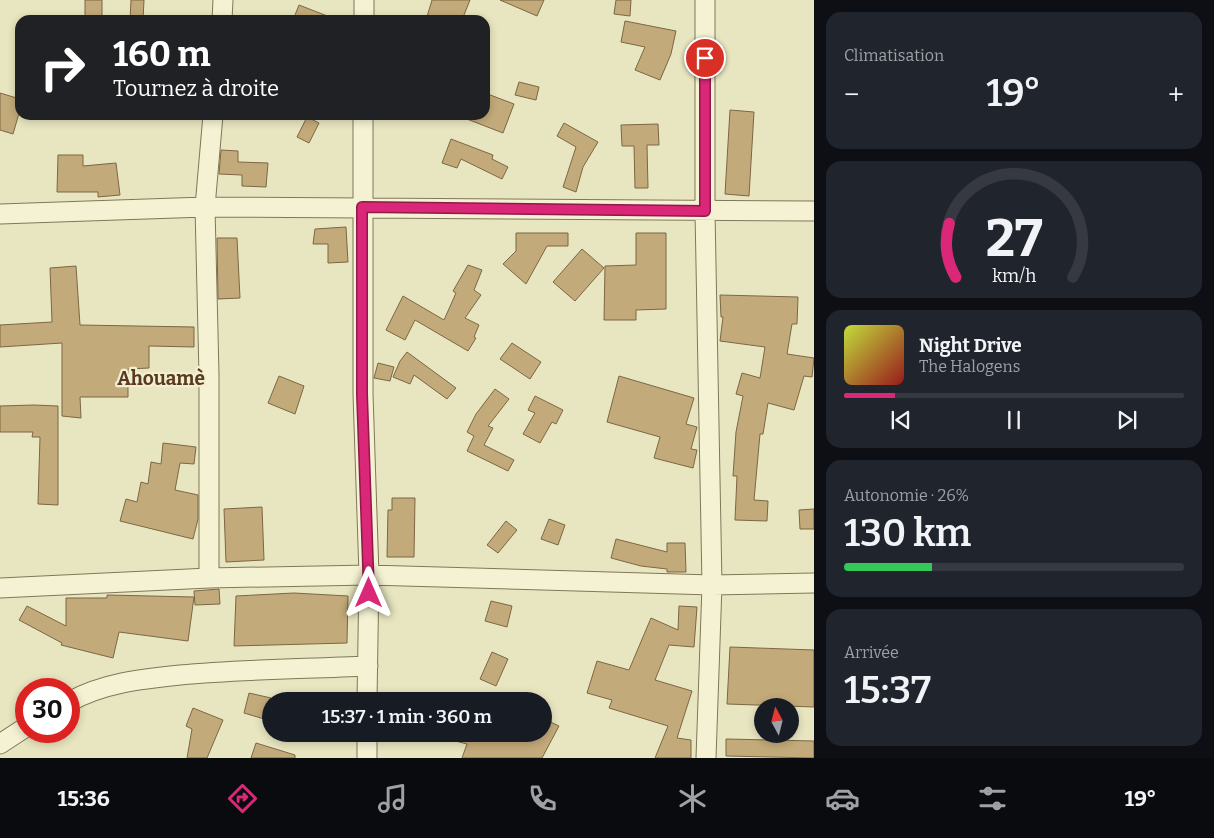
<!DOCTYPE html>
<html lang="fr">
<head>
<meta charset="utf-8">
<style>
	:root { --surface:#171b24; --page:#20242c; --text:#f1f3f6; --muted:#9ea1a6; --line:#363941; --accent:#db2777 }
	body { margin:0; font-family:Bitter,serif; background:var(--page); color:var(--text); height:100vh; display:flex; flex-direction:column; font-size:19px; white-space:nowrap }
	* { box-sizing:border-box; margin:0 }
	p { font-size:16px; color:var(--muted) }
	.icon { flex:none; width:28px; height:28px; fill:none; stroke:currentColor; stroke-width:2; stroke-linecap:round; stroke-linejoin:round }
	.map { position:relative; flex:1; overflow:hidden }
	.sheet { display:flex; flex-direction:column; gap:12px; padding:12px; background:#0d0f14; width:400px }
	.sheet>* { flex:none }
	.guide { position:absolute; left:15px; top:15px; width:475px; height:105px; border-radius:15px; box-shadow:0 2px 8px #0003; background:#202124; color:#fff; overflow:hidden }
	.needle { width:32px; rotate:353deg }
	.fabs { position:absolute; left:754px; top:698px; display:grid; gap:10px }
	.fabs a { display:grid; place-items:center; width:45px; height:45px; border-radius:50%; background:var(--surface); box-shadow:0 2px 8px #0003; font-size:25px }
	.speed { position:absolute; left:15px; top:678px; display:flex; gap:10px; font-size:25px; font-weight:700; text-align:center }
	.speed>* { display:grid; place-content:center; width:65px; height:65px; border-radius:50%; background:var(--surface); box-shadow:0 2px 8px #0003; line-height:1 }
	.speed .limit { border:8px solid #d22; background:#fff; color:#111 }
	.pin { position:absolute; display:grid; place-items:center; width:42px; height:42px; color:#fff; margin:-21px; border:2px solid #fff; border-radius:50%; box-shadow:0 1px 5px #0007 }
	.me { position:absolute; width:55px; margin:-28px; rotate:0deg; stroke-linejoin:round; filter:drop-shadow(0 0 4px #0008) }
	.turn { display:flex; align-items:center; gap:18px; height:105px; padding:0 15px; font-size:22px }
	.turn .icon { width:65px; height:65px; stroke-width:2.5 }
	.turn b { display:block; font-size:35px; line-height:42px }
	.big { font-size:38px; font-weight:600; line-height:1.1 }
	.sheet .card { flex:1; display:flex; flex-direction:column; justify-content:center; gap:8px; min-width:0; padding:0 18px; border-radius:15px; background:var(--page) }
	.sheet .dial { align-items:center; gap:0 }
	.dial svg { height:130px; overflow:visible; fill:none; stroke:var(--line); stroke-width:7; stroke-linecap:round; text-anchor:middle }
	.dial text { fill:var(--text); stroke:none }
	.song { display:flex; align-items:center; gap:15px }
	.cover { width:60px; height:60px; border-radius:8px; background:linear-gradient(135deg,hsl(70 70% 55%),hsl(0 70% 35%)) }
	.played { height:5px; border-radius:2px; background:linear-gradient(90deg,var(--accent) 15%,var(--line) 15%) }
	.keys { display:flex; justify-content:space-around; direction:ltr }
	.heat { display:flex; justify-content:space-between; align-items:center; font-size:28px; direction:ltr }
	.charge { height:8px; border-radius:4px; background:linear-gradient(90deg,#34c759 26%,var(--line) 0) }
	.trip { position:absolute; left:262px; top:692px; width:290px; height:50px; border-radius:25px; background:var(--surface); box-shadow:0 2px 8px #0003; font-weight:600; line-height:50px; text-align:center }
	.dock { display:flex; height:80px; justify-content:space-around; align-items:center; background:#090b0e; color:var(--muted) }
	.dock .icon { width:35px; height:35px }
	.dock .current { color:var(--accent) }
	.dock b { font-size:22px; color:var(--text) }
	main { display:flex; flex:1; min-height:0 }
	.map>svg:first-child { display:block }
	.building { fill:#c3aa7a; stroke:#7c6743 }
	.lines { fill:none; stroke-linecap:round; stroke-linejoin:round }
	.minor-casing { stroke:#80775a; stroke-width:21 }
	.minor { stroke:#f4f2d2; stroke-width:19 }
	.route-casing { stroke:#8e194d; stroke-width:12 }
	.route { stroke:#db2777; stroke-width:9 }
	.labels { text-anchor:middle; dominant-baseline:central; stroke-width:4.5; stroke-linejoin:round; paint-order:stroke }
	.neighbourhood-label { font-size:19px; font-weight:bold; fill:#593a21; stroke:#f1efcf }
</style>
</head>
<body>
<main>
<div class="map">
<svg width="814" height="758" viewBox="0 0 814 758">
	<rect width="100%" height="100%" fill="#e8e6c0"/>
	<!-- building -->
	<path class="building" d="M85,0H102V20H85Z
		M131,0H144L143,20H130Z
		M432,0H470L462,20H426Z
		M500,0H544L537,16Z
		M616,0H631L630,16L614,14Z
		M299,5L335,19V20H293Z
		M625,21L676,31L671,54L660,80L635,70L645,47L621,42Z
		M519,82L539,87L536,100L515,95Z
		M0,93L20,99V110L13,134L0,130Z
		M485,93L514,104L503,133L459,116L485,115Z
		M730,110L754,112L749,196L725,194Z
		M307,117L319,123L309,143L297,137Z
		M564,123L598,142L583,167L576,192L563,187L576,147L557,136Z
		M658,124L659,145H647L648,188H635L634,146H622L621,125Z
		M451,139L493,155L492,159L508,167L502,179L461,159L457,168L442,163Z
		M221,150L238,151V162L268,163L266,187L242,186V175L219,174Z
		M58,155H83V166L116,163L120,195L98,197V192H57Z
		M346,227L348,262L328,263V244H313L315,229Z
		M516,233H568V246H547L526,284L503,264L516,251Z
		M636,233H666V309L636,310V320H604L605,266L636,265Z
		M217,238H237L240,298L218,299Z
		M582,249L604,268L575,301L553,282Z
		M468,265L482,270L474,290L481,295L465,318L479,325L474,337L476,338L468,351L415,320L405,340L386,330L403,296L444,320L456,293L453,291Z
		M76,266L80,325L194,327V347L149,346V368L128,369V397H80L81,418L62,416V343L0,347V325L52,322L50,268Z
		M720,295L798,297L797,324H792L787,354L814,358L812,377L804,376L794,410L768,403L763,434H760L754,500L768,501L767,521L735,520L737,476H733L736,432L743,396L736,394L742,373L760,378L765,347L720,341L723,317H721Z
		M512,343L541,362L530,379L500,359Z
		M407,352L456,388L447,399L414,375L410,384L393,377L400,361Z
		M378,363L394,367L390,381L374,378Z
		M279,376L304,386L295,414L268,403Z
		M619,376L694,398L686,424L697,427L691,449L697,450L693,468L654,458L660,437L607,422Z
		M495,389L509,399L488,426L493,428L484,445L514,460L508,471L467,451L474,436L467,432L476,414Z
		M535,396L563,410L556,424L552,422L540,443L523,434L535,413L528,410Z
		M34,405L58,406V505L38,504L40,437H32L33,432H0V406Z
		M163,443L196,447L194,464L180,463L175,490L198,495V519L193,539L120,521L126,499L137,502L141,482L148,484L151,462L161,464Z
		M392,498H415L414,557H387L388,510H392Z
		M262,507L264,560L226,562L224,509Z
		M814,509V529H800L799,510Z
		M549,519L565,525L558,545L541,539Z
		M506,521L517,530L498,553L487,545Z
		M616,539L667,552V543H685L686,572H667V569L641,566L611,558Z
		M219,589L220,604L195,605L194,591Z
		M294,593L348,596L347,643L234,646L236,596Z
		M107,595L194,597L188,641L119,632L113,658L61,645L62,643L19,620L27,606L66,626V598H107Z
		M491,601L512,606L507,627L485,621Z
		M679,606L697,607L694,647L669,645L655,680L692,691L677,738L691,740V758H655L668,726L609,708L612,700L587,693L597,661L629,670L651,618L678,630Z
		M730,647L814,650V707L727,704Z
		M492,652L508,659L496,686L480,679Z
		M249,693L271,698V721L244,713Z
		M193,708L223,720L207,758H187L192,729L186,726Z
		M544,719L559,726L542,758H462L467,744L444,738V734H544Z
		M726,739L814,741V758L726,756Z
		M256,743L295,755V758H251Z"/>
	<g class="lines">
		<!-- minor casing -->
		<g class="minor-casing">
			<path id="minor" d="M705,0V211L712,585L706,758
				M222,20L223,0
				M364,20V0
				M363,115V394L369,575L367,701
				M0,214L205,207L814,211
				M209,578V375L205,207L213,115
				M0,588L209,578L369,575L712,585L814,583
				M69,702C103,683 141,679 180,675C242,669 305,669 368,666
				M0,744L26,727
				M367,758V734"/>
		</g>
		<!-- minor -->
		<use href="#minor" class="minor"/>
	</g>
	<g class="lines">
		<!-- route casing -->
		<g class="route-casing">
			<path id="route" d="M369,593L362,394V207L705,211V58"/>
		</g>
		<!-- route -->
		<use href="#route" class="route"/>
	</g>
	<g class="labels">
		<!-- neighbourhood labels -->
		<g class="neighbourhood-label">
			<text x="161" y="378">Ahouamè</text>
		</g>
	</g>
</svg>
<div class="fabs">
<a><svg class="needle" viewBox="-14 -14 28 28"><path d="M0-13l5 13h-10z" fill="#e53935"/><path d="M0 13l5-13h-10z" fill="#9ea1a6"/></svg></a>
</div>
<div class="speed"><div class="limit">30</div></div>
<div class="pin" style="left:705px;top:58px;background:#d93025"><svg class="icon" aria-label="arrive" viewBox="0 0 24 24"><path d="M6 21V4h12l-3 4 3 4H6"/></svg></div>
<svg class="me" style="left:369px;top:593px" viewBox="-20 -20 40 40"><path d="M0-17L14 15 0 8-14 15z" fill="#db2777" stroke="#fff" stroke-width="4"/></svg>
<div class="trip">15:37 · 1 min · 360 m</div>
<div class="guide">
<div class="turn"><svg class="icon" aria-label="right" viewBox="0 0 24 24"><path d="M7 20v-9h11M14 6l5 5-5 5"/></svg><div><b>160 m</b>Tournez à droite</div></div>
</div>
</div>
<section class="sheet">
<div class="card"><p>Climatisation</p>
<div class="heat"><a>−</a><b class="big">19°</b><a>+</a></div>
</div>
<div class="card dial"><svg viewBox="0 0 100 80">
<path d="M14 69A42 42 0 1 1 86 69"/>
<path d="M14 69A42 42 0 0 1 10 36" stroke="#db2777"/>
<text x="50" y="56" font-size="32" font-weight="700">27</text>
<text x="50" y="72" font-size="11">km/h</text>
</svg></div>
<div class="card">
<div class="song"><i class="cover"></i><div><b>Night Drive</b><p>The Halogens</p></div></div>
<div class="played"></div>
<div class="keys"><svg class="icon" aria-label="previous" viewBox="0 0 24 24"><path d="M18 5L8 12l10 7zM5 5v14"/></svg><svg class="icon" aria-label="pause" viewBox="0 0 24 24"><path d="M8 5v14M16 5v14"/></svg><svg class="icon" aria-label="next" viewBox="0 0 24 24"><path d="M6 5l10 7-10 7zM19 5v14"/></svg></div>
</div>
<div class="card"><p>Autonomie · 26%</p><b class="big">130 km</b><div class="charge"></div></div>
<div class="card"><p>Arrivée</p><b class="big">15:37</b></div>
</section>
</main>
<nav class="dock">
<b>15:36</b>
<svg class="icon current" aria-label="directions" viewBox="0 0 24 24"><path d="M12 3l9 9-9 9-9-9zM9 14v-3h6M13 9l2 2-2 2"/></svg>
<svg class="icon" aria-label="music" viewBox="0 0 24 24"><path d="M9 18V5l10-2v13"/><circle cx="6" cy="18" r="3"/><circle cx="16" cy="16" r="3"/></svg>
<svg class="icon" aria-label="phone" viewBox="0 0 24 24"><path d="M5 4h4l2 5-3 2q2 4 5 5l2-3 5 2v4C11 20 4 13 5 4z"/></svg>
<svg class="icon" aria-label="climate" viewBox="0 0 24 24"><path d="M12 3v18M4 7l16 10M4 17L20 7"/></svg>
<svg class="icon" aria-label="car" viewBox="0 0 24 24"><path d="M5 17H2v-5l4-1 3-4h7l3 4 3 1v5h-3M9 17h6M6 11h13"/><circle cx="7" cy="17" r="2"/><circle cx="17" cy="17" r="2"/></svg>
<svg class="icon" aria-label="filters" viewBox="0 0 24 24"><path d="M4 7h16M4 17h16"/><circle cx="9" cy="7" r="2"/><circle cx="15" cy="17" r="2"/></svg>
<b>19°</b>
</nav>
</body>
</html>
